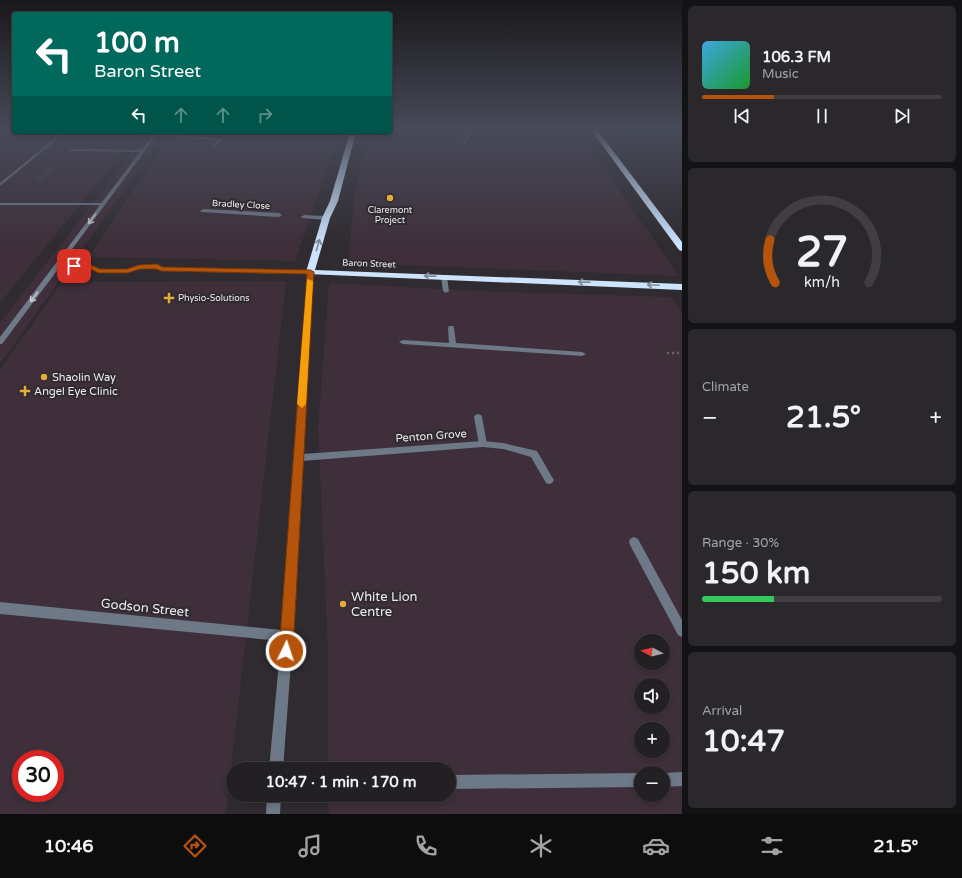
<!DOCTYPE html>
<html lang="en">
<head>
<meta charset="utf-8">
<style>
	:root { --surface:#232024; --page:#2b282c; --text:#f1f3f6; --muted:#a3a3a6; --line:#403e41; --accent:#b45309 }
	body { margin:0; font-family:"Varela Round",sans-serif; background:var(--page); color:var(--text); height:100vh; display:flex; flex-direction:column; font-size:15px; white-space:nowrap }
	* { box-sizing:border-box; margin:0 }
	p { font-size:13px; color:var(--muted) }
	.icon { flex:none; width:22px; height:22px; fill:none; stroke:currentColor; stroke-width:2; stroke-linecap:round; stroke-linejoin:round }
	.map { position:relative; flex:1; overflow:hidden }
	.details { display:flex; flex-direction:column; gap:6px; padding:6px; background:#131214; width:280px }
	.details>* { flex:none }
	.hud { position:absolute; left:12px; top:12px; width:380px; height:122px; border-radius:4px; box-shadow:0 2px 6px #0003,0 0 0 1px var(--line); background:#00695c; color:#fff; overflow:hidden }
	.needle { width:26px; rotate:277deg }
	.buttons { position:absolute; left:634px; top:634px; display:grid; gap:8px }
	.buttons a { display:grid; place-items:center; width:36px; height:36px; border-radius:50%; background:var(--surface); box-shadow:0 2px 6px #0003,0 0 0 1px var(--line); font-size:20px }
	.speed { position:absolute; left:12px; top:750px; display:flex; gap:8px; font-size:20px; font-weight:700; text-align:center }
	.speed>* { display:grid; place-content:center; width:52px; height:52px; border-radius:50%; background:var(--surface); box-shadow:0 2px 6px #0003,0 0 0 1px var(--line); line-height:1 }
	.speed .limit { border:6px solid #d22; background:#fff; color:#111 }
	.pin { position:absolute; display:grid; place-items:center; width:34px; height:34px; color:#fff; margin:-17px; border-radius:8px; box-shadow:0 2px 6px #0006 }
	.me { position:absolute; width:44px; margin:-22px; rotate:4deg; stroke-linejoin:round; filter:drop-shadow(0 0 3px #0008) }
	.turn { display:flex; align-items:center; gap:14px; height:84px; padding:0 16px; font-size:18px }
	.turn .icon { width:52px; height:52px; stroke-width:2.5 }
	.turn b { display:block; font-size:28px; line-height:34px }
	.lanes { display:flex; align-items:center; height:38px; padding:0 16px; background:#0003; justify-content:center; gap:20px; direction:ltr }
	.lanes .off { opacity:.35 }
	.big { font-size:30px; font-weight:700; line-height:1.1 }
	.details .widget { flex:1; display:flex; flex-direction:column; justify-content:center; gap:6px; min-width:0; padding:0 14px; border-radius:6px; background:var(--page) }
	.details .dial { align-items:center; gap:0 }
	.dial svg { height:104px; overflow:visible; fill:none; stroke:var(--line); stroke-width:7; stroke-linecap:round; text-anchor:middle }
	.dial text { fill:var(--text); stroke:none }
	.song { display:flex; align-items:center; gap:12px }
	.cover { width:48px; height:48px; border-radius:6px; background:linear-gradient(135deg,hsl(200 70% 55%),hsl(130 70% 35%)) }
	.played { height:4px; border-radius:2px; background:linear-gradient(90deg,var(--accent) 30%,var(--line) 30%) }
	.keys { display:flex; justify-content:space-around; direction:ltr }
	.heat { display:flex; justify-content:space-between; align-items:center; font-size:22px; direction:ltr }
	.charge { height:6px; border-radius:3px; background:linear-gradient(90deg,#34c759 30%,var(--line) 0) }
	.trip { position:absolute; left:226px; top:762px; width:230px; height:40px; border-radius:20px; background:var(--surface); box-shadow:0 2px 6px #0003,0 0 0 1px var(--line); font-weight:700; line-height:40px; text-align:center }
	.tab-bar { display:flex; height:64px; justify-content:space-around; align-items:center; background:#0e0d0e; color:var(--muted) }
	.tab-bar .icon { width:28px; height:28px }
	.tab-bar .on { color:var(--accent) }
	.tab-bar b { font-size:18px; color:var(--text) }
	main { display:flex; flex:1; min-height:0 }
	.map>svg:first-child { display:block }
	.commercial { fill:#3e2f3a; fill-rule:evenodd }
	.green { fill:#204231 }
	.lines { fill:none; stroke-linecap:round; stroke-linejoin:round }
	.path-far1 { stroke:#69656a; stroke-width:1.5; stroke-dasharray:1 1.5; stroke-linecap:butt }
	.path { stroke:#69656a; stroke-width:2.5; stroke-dasharray:2 3; stroke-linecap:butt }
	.lane { fill:#6d7986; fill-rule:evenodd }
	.street { fill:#6d7986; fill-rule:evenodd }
	.highway { fill:#cce4fd; fill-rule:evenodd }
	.oneway { stroke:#c8cad0 }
	.oneway2 { stroke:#7e8896 }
	.route { fill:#b45309; stroke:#753606 }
	.slow { fill:#f59e0b }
	.poi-dot { fill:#e7ac36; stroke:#2f2b30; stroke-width:1.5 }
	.labels { text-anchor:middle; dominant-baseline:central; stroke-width:4; stroke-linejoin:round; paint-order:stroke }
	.far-street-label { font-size:9px; fill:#efecef; stroke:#2f2b30 }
	.far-poi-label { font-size:9px; fill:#efecef; stroke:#2f2b30 }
	.poi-label { font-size:11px; fill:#efecef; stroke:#2f2b30; text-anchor:start }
	.street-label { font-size:11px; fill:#efecef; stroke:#2f2b30 }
	.near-poi-label { font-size:13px; fill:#efecef; stroke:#2f2b30; text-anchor:start }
	.near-street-label { font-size:13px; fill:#efecef; stroke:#2f2b30 }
</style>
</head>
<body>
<main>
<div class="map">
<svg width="682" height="814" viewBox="0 0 682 814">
	<rect width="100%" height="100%" fill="#2f2b30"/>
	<!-- commercial -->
	<path class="commercial" d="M0,131L139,132L0,303Z
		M390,131H578L679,276L348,263L354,199L369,132Z
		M148,132H166L0,364V323Z
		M172,132H340L295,261L89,257Z
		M286,281L226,814H0V369L62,282ZM21,759H55V793H21Z
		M329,283L480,291L670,297L682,313V814H329L328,795H449V769H328V650L318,427ZM641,641H663V663H641ZM641,685H663V707H641ZM641,729H663V751H641ZM641,773H663V795H641Z"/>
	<!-- green -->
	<path class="green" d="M622,131H650L676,135L669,138L625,136Z"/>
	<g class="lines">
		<!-- path-far1 -->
		<path class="path-far1" d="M37,179H41L56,164"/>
		<!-- path -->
		<path class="path" d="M667,353H682"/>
		<!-- lane -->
		<path class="lane" d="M62,132H66L0,186V183Z
			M155,134L221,138L223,139L215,147L213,146L218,140L154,136Z
			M0,203H103L105,204L103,205H0Z
			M203,209L279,213L282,215L279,217L201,212L200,211Z
			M304,215L326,216L329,218L326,220L302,218L301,217Z
			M444,275L447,277L449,291L446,293L443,291L441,277Z
			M449,326H453L454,328L456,343L582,352L586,354L582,356L403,344L399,342L403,340L449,343L448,328Z
			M478,414L481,415L482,417L487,444L486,446L483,447L480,446L479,444L474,417L475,415Z
			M503,443L537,451L552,477L554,480L552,483L549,484L546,483L531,457L500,448L499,446L500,444Z
			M634,537L638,539L682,620V637L678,635L630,545L629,542L630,539Z
			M682,772V786L663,787V773Z
			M641,773V787L449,789V775Z"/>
		<!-- street -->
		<path class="street" d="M469,131H473L464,145H462Z
			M155,132H159L61,264H89L100,269H127L139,265L157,264L162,267L312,271L303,454L483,441L503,443L506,444L507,446L506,448L503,449L483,447L302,461L293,636L283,769H269L281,641L0,614V602L282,630L307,274L161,271L156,268L140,269L128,273H99L88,268H59L2,344H0V337L140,152L71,151L69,150L70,149L142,150Z
			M267,795H281L280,814H266Z"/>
		<!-- highway -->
		<path class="highway" d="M592,131H598L682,242V251L679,250Z
			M350,132H356L338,201L330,218L315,270L682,284V290L307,274L306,272L322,218L330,201Z"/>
	</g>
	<!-- one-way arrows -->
	<defs><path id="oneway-shaft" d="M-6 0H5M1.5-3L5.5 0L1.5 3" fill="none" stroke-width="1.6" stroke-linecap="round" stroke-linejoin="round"/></defs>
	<g class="oneway">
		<use href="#oneway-shaft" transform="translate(92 219) rotate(126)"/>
		<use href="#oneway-shaft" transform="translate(34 297) rotate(127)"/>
	</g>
	<g class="oneway2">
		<use href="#oneway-shaft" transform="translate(318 245) rotate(-74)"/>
		<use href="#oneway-shaft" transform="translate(430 276) rotate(-178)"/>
		<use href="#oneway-shaft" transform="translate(584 282) rotate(-178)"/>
		<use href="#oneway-shaft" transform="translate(653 285) rotate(-177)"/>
	</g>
	<!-- sky -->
	<linearGradient id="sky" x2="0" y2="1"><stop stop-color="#1a181a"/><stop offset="0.53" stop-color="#474a59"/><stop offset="1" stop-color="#474a59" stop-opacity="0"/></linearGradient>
	<rect width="682" height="245" fill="url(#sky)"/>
	<!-- route -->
	<path class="route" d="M71,264H89L100,269H127L139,265L157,264L162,267L310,270L314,272L293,651L291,655L286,657L281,655L279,651L307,274L161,271L156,269H140L128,273H99L88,268L71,267Z"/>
	<!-- slow -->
	<path class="slow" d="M307,279L313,281L306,404L302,408L297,404Z"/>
	<!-- markers -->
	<g class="poi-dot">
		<circle cx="390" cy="198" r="4"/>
		<path d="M167 292h4v4h4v4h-4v4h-4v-4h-4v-4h4z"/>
		<circle cx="44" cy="377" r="4"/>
		<path d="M23 385h4v4h4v4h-4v4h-4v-4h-4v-4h4z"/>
		<circle cx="343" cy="604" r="4"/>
	</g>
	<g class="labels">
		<!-- far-street labels -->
		<g class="far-street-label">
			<text transform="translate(241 205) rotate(3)">Bradley Close</text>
			<text transform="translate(369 264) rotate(2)">Baron Street</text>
		</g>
		<!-- far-poi labels -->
		<g class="far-poi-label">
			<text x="390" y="210">Claremont<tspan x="390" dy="10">Project</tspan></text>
			<text x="178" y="298" text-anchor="start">Physio-Solutions</text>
		</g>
		<!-- poi labels -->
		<g class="poi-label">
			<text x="52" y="377">Shaolin Way</text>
			<text x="34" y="391">Angel Eye Clinic</text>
		</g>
		<!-- street labels -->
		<g class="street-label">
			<text transform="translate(431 436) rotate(-4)">Penton Grove</text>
		</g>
		<!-- near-poi labels -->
		<g class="near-poi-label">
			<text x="351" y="597">White Lion<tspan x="351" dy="15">Centre</tspan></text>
		</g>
		<!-- near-street labels -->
		<g class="near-street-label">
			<text transform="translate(145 608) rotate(6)">Godson Street</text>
		</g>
	</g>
</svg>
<div class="buttons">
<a><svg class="needle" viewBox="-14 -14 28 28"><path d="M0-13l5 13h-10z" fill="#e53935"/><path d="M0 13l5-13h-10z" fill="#a3a3a6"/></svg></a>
<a><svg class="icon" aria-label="sound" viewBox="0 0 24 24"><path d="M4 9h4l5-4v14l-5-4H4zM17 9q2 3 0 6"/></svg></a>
<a>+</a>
<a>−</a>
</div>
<div class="speed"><div class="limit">30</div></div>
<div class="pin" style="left:74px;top:266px;background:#d93025"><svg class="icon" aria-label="arrive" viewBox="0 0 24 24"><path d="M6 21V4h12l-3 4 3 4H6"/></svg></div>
<svg class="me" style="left:286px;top:651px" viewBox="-20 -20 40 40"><circle r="17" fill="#b45309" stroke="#fff" stroke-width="3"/><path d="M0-11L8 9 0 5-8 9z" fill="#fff"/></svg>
<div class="trip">10:47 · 1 min · 170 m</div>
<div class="hud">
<div class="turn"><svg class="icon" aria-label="left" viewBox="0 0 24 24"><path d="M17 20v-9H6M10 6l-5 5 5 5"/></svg><div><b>100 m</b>Baron Street</div></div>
<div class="lanes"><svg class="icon" aria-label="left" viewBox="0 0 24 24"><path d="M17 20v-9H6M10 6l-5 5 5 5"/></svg><svg class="icon off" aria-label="ahead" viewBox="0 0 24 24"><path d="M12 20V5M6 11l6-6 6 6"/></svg><svg class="icon off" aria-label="ahead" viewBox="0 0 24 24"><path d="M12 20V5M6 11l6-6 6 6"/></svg><svg class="icon off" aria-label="right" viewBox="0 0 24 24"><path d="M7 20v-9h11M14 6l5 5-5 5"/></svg></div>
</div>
</div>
<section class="details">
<div class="widget">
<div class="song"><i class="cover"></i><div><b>106.3 FM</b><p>Music</p></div></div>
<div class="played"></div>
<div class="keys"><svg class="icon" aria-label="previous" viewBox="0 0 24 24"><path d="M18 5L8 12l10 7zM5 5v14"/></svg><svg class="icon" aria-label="pause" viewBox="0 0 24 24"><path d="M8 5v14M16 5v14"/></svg><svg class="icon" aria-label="next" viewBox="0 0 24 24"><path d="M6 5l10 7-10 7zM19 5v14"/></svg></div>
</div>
<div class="widget dial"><svg viewBox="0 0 100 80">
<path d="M14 69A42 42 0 1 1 86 69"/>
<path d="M14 69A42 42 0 0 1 10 36" stroke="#b45309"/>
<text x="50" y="56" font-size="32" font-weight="700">27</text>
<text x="50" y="72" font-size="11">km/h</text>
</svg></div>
<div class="widget"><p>Climate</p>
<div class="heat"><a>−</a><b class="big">21.5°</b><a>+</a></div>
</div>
<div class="widget"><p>Range · 30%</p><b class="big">150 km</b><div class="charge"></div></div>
<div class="widget"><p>Arrival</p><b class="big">10:47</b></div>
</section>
</main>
<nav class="tab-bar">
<b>10:46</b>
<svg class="icon on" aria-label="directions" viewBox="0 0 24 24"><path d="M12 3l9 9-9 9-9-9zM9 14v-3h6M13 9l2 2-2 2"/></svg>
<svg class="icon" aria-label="music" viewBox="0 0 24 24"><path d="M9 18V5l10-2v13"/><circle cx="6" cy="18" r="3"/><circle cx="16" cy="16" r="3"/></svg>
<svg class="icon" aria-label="phone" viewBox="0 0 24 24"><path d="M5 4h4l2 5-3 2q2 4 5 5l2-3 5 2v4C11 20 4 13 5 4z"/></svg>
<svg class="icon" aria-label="climate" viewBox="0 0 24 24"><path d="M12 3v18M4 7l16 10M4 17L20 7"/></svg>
<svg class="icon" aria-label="car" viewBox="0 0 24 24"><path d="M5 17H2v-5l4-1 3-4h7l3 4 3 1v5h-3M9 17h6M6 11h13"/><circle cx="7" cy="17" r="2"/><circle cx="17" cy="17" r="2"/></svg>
<svg class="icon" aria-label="filters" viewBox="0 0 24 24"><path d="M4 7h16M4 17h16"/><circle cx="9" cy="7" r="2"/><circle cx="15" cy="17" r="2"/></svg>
<b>21.5°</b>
</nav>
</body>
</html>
